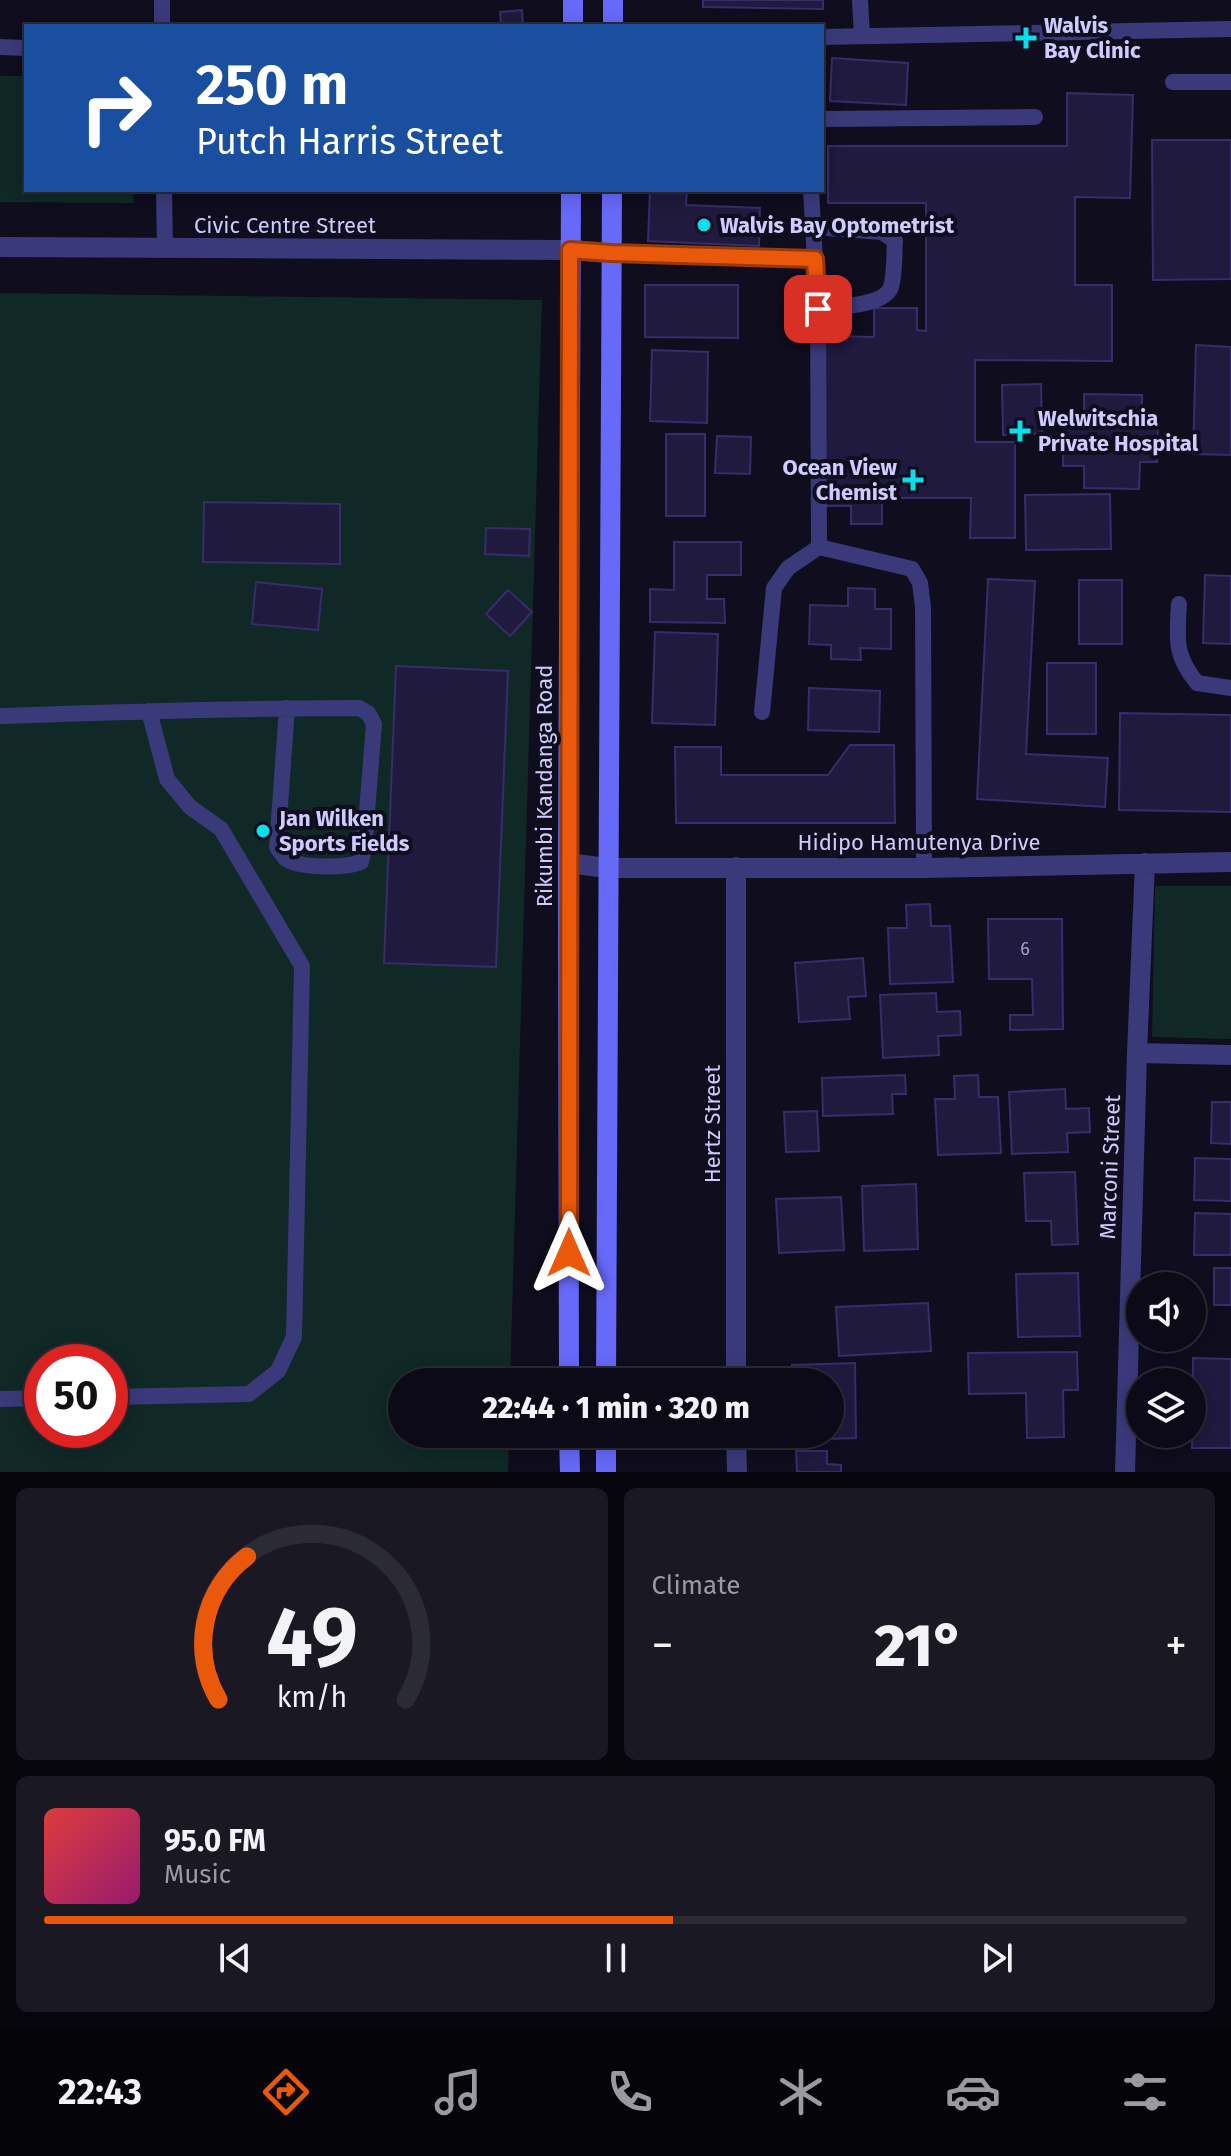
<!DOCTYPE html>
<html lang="en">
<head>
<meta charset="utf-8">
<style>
	:root { --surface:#0b0a16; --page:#191823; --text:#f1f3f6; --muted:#9a9aa1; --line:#2b2b35; --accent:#ea580c }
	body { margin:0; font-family:"Fira Sans",sans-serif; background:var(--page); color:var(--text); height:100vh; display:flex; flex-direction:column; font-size:30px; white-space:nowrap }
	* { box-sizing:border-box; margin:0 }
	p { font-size:26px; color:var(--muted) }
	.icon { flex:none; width:44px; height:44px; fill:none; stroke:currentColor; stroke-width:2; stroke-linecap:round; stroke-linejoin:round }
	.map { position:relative; height:1472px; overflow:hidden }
	.sheet { display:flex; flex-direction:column; gap:16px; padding:16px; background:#06060c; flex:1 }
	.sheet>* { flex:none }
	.hud { position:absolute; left:24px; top:24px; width:800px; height:168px; border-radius:0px; box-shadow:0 4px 20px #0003,0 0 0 2px var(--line); background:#1a4fa0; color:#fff; overflow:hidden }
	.controls { position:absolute; left:1126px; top:1272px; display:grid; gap:16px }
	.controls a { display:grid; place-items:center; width:80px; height:80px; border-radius:50%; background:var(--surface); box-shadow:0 4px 20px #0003,0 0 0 2px var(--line); font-size:40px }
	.speed { position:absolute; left:24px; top:1344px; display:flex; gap:16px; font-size:40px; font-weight:700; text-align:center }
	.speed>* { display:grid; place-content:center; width:104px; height:104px; border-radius:50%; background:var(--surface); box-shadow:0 4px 20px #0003,0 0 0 2px var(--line); line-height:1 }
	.speed .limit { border:12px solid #d22; background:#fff; color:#111 }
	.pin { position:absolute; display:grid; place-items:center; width:68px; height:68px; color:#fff; margin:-34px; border-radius:16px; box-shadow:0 4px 12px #0006 }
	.me { position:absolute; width:88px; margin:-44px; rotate:0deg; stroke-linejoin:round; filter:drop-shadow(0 0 6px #0008) }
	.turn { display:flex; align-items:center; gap:28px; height:168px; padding:0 40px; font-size:36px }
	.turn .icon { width:104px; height:104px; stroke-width:2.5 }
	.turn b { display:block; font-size:56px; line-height:68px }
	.big { font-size:60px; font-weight:800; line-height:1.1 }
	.sheet .tile { flex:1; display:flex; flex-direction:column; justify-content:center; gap:12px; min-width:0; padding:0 28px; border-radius:12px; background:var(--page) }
	.sheet .dial { align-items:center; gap:0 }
	.dial svg { height:208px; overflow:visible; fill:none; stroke:var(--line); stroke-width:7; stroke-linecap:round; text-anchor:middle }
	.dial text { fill:var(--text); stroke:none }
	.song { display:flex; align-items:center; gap:24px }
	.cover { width:96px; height:96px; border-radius:12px; background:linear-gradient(135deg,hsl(0 70% 55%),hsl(320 70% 35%)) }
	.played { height:8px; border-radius:4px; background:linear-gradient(90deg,var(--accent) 55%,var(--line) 55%) }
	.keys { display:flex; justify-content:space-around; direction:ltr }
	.heat { display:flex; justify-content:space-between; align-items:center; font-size:44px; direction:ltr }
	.sheet .tiles { flex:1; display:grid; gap:16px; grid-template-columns:1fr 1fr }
	.tile:last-child { grid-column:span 2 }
	.trip { position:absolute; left:388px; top:1368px; width:456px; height:80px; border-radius:40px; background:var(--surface); box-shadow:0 4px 20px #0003,0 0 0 2px var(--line); font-weight:800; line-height:80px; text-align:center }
	.tab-bar { display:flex; height:128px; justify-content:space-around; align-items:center; background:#040409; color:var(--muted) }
	.tab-bar .icon { width:56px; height:56px }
	.tab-bar .on { color:var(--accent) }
	.tab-bar b { font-size:36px; color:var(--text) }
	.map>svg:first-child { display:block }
	.green { fill:#102826; fill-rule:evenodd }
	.building { fill:#1f1a3e; stroke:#362d69; stroke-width:2 }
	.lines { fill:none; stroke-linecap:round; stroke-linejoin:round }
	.service { stroke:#3a3a7b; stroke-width:16 }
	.minor { stroke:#3a3a7b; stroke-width:20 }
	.secondary { stroke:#6769f9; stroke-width:20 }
	.route-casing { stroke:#983908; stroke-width:20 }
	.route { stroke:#ea580c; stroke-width:14 }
	.poi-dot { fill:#09dfeb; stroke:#0f0d1e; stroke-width:3 }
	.labels { text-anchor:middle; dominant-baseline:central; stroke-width:8; stroke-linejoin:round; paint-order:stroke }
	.number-label { font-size:18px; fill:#a3a0cd }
	.poi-label { font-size:22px; font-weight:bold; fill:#cfccfd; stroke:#0f0d1e; text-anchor:start }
	.street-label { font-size:22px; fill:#cfccfd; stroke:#0f0d1e }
</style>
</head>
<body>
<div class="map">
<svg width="1231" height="1472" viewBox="0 0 1231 1472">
	<rect width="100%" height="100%" fill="#0f0d1e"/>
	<!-- green -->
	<path class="green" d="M0,76H26V190H133L134,203L0,202Z
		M0,293L542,300L510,1382H402V1434H509L508,1472H0ZM42,1362H110V1430H42Z
		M1155,886H1231V1039L1152,1037Z"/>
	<!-- building -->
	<path class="building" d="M703,0H823V9L703,7Z
		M522,10L523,26H501L500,12Z
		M832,58L908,63L906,105L830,101Z
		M1067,93L1133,95L1130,198L1075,197V285H1112V361L975,360V442H1015V538H970L971,498H882V524H851V506H825V336L874,337V308H917V330L926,331V203H828V146H1067Z
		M1152,140H1231V279L1153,280Z
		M650,190H687L686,205L760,208L759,246L648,241Z
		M645,285H738V338L645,337Z
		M1196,345L1231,347V455L1193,454Z
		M652,350L708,352L707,423L650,421Z
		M1041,384L1042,434L1003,435L1002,385Z
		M1084,394L1142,395V424H1158L1157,462H1140L1139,489L1084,488V466H1063L1064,416L1084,417Z
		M666,434H705V516H666Z
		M717,436L751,437L750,474L715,473Z
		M1110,494L1111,549L1026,550L1025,495Z
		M204,502L340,504V564L203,562Z
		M486,528L530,529L529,556L485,554Z
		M674,542H741V575H707V599H724L725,623L650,622V589L674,590Z
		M1205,575L1231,576V644L1203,643Z
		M988,579L1035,581L1026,754L1108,758L1105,807L977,799Z
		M1079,580H1122V644H1079Z
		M256,582L322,589L318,630L252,624Z
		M848,588L875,589V609H891V649L860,648L861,660L831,659V645L809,644L810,605L848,606Z
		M508,590L532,612L510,636L486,614Z
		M655,632L718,634L715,725L652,723Z
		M1047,663H1096V734H1047Z
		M396,666L508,671L496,967L384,963Z
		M809,688L880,691L879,732L808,730Z
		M1120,713L1231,715V812L1119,810Z
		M850,745H894L895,823H676L675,747H721V775H828Z
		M930,904L931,926H950L953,982L890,984L888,928H907L906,905Z
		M988,919H1062L1063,1029L1010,1030V1015H1033L1032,979H989Z
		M863,958L866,996L848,997L850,1019L799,1022L795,963Z
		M936,993L937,1012L960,1011L961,1035L938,1036L939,1055L883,1058L880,995Z
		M905,1075L906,1094H892L893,1114L823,1116L822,1078Z
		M978,1075L979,1097H998L1001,1153L938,1155L935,1099H955L954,1076Z
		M1065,1089L1066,1109L1089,1108L1090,1132L1067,1133L1068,1152L1012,1154L1009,1092Z
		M1212,1102H1231V1144L1211,1143Z
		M817,1111L819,1151L786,1152L784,1112Z
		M1195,1158L1231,1159V1201L1194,1200Z
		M1075,1172L1078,1244L1052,1245L1051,1221H1026L1024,1173Z
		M916,1184L918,1249L864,1251L862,1186Z
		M841,1197L844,1250L779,1253L776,1199Z
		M1195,1213L1231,1214V1255H1194Z
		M1214,1268H1231V1305H1214Z
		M1078,1273L1080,1336L1018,1337L1016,1274Z
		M928,1303L931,1351L839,1356L836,1307Z
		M1077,1352L1078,1390H1063L1064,1437L1027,1438L1026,1393L969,1394L968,1353Z
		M1193,1358L1231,1359V1448H1192Z
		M855,1363L856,1438L794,1440V1434H830V1382H792V1365Z
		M796,1451H827V1464L841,1465V1472H797Z"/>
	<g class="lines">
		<!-- service -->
		<path class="service" d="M860,0L862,36
			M162,26V0
			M822,37L1231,29
			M0,47L26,48
			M1173,82H1231
			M822,119L1035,117
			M164,190L165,249
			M811,190L815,259
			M813,227L882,232L895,241C894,255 895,274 891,287C885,306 836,307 818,309
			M611,253L815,259L818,309L819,547L912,569L920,583L923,607L924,868
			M1179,604C1177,639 1174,655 1197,683L1231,688
			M762,712L774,588L788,568L819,547
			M0,716C120,712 239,708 359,708L368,713L374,724L364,849L361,862C345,868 298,869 285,858C282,855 280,851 277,847L287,708
			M110,1397L249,1394L278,1371L294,1337L302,966L221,829L190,807L167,779L149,711
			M0,1399L42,1398"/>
		<!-- minor -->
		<path class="minor" d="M0,247L570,250L611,253
			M568,863L607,868H924L1231,862
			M736,867V1382
			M1137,1053L1231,1055
			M736,1434L737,1472
			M1125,1472L1137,1053L1145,863"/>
		<!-- secondary -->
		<path class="secondary" d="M573,26V0
			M613,26V0
			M569,1382L568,863L571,190
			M606,1382L612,190
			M569,1434L570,1472
			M606,1472V1434"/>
	</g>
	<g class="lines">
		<!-- route casing -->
		<g class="route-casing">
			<path id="route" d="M569,1253L570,250L611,253L815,259L818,309"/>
		</g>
		<!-- route -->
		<use href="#route" class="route"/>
	</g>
	<!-- markers -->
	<g class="poi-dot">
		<path d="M1022 26h8v8h8v8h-8v8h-8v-8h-8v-8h8z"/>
		<circle cx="704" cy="225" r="8"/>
		<path d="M1016 419h8v8h8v8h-8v8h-8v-8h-8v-8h8z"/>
		<path d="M909 468h8v8h8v8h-8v8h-8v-8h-8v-8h8z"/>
		<circle cx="263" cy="831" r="8"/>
	</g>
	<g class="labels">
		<!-- number labels -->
		<g class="number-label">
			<text x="1025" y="949">6</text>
		</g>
		<!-- poi labels -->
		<g class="poi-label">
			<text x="1044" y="25">Walvis<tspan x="1044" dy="25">Bay Clinic</tspan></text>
			<text x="720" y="225">Walvis Bay Optometrist</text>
			<text x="1038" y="418">Welwitschia<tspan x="1038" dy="25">Private Hospital</tspan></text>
			<text x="897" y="467" text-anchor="end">Ocean View<tspan x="897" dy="25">Chemist</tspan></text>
			<text x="279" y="818">Jan Wilken<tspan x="279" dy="25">Sports Fields</tspan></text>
		</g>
		<!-- street labels -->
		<g class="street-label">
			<text x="285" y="225">Civic Centre Street</text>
			<text transform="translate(544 786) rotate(-90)">Rikumbi Kandanga Road</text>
			<text x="919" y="842">Hidipo Hamutenya Drive</text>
			<text transform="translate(712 1124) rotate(-90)">Hertz Street</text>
			<text transform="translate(1110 1167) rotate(-88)">Marconi Street</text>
		</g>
	</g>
</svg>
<div class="controls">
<a><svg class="icon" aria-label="sound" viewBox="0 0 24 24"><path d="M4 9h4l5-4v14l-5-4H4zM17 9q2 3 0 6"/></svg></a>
<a><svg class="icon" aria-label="layers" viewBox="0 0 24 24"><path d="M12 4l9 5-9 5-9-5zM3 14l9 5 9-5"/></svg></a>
</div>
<div class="speed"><div class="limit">50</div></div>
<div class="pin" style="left:818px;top:309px;background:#d93025"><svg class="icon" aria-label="arrive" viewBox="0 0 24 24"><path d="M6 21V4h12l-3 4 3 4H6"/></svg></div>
<svg class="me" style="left:569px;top:1253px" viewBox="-20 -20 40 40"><path d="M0-17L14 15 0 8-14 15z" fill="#ea580c" stroke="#fff" stroke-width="4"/></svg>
<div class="trip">22:44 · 1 min · 320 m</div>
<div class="hud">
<div class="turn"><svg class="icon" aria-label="right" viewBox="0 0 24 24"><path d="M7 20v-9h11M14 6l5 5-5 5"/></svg><div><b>250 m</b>Putch Harris Street</div></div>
</div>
</div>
<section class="sheet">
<div class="tiles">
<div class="tile dial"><svg viewBox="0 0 100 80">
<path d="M14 69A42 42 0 1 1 86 69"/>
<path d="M14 69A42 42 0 0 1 25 14" stroke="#ea580c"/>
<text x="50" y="56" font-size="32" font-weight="700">49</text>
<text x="50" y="72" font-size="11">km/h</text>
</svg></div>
<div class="tile"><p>Climate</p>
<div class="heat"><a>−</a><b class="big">21°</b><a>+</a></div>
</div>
<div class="tile">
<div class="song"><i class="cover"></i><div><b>95.0 FM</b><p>Music</p></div></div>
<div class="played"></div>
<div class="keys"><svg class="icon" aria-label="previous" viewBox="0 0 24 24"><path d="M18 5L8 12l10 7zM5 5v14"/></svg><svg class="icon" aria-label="pause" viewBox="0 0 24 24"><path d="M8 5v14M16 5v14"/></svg><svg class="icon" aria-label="next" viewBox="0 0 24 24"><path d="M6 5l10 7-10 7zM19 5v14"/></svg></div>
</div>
</div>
</section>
<nav class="tab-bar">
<b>22:43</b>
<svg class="icon on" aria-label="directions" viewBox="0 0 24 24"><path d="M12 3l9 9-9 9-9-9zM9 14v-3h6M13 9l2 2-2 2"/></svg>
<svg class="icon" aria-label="music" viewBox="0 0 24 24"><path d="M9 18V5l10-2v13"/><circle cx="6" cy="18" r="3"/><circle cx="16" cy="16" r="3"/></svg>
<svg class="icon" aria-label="phone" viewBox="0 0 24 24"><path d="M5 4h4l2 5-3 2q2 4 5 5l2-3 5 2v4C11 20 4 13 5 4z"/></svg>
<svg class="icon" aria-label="climate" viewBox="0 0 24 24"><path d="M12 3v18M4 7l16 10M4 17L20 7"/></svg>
<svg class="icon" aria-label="car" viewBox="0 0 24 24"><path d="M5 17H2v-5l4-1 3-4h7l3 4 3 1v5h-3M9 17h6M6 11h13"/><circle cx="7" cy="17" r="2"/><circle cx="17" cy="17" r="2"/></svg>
<svg class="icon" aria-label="filters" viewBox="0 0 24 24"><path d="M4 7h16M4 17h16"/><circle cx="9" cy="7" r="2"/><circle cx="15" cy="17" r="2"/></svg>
</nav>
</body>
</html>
